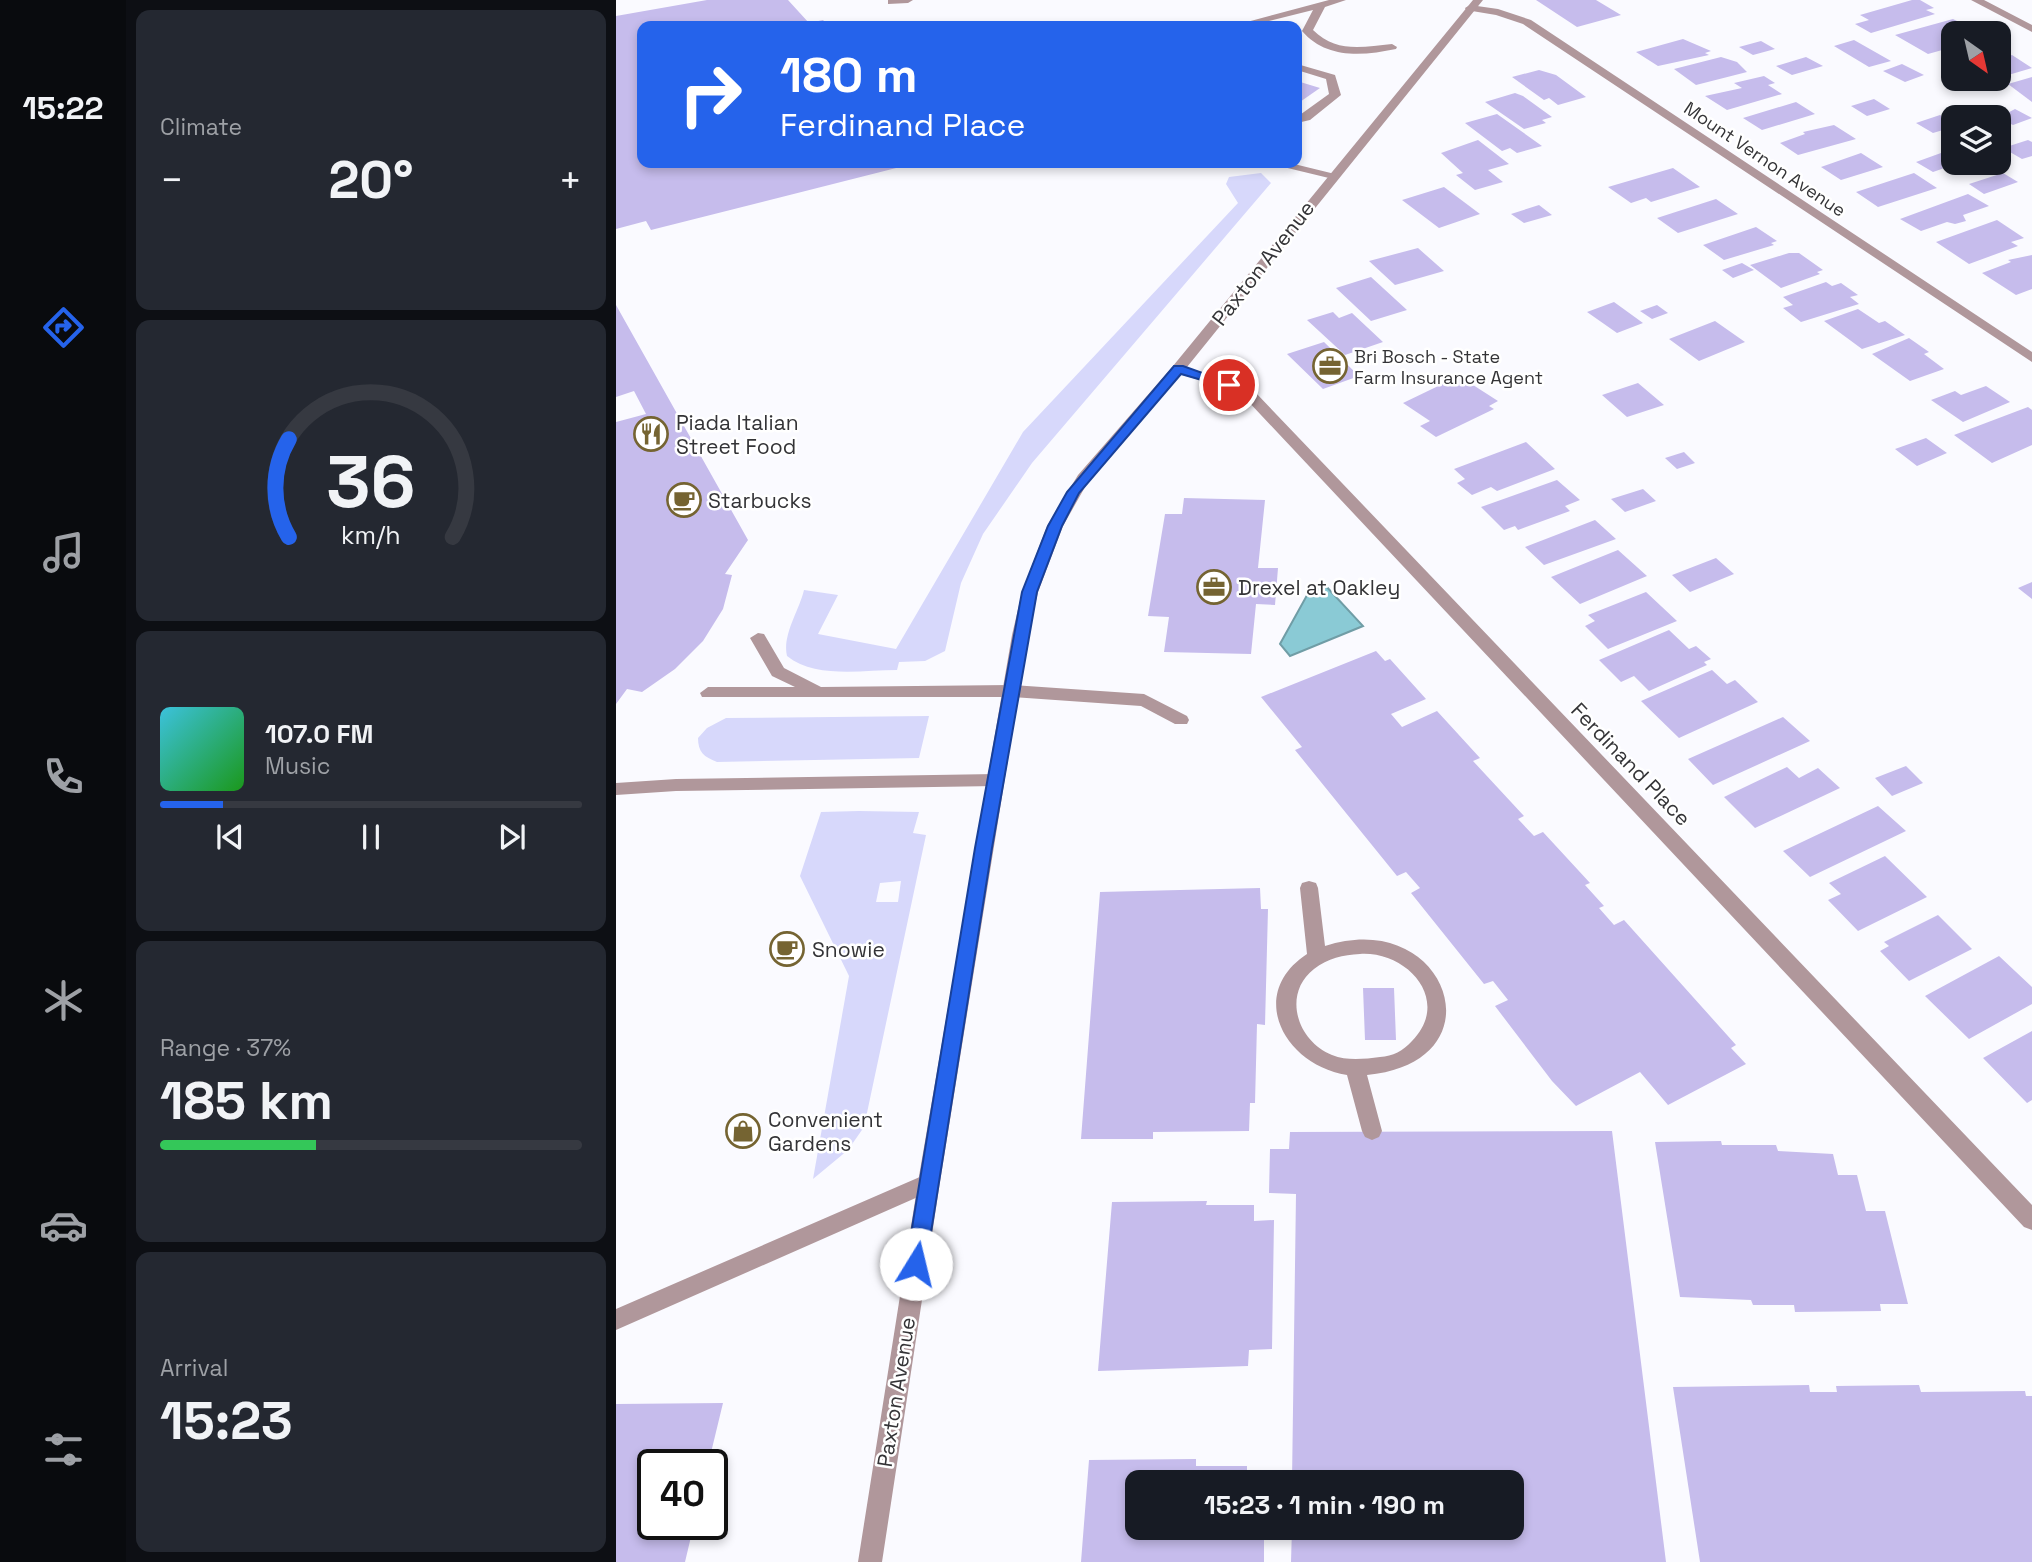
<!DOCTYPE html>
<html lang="en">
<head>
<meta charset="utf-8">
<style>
	:root { --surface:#171b24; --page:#242831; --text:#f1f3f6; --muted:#9ea1a6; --line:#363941; --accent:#2563eb }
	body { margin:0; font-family:"Space Grotesk",sans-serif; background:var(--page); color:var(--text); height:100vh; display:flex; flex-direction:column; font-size:26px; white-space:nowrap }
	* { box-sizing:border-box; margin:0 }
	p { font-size:23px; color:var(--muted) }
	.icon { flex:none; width:38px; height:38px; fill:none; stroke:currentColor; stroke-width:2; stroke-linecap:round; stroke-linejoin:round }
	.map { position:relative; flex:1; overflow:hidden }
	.drawer { display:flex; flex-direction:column; gap:10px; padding:10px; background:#0d0f14; width:490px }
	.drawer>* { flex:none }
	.top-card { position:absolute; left:21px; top:21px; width:665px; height:147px; border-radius:14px; box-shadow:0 4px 10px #0003; background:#2563eb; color:#fff; overflow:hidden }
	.needle { width:46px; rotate:146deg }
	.buttons { position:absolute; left:1325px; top:21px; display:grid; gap:14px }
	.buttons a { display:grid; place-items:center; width:70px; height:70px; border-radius:14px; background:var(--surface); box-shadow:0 4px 10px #0003; font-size:35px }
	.speed { position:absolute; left:21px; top:1449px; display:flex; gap:14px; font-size:35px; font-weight:700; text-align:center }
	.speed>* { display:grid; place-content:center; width:91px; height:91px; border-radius:50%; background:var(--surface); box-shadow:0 4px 10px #0003; line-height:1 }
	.speed .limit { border:4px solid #111; border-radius:10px; background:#fff; color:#111 }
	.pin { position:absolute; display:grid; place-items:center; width:60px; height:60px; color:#fff; margin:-30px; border:4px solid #fff; border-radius:50%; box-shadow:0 2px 7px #0007 }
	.me { position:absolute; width:77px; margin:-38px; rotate:9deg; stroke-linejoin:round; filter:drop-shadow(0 0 5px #0008) }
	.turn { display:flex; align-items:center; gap:24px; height:147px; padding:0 28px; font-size:32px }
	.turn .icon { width:91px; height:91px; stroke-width:2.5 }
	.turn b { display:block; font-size:49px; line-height:60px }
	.big { font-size:52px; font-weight:800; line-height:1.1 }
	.drawer .tile { flex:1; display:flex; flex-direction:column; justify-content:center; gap:10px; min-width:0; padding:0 24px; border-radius:14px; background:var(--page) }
	.drawer .dial { align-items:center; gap:0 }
	.dial svg { height:182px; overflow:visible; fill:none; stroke:var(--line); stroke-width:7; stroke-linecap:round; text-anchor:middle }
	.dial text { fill:var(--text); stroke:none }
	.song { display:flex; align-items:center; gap:21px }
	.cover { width:84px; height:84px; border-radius:10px; background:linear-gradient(135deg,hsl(190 70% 55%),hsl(120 70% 35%)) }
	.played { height:7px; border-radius:4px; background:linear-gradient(90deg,var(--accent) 15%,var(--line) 15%) }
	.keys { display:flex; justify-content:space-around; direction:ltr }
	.heat { display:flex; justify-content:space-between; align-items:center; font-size:38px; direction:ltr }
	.charge { height:10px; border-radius:5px; background:linear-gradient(90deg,#34c759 37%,var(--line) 0) }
	.trip { position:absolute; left:509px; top:1470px; width:399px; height:70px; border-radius:14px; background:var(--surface); box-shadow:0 4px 10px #0003; font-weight:800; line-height:70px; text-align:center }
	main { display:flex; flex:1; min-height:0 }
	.tabs { display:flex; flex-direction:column; width:126px; justify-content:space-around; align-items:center; background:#090b0e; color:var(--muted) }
	.tabs .icon { width:49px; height:49px }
	.tabs .active { color:var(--accent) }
	.tabs b { font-size:32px; color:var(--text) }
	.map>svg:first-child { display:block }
	.green { fill:#d7d8fb; fill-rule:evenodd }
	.water { fill:#8acad5; stroke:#709da6; stroke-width:2 }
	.building { fill:#c6bcec }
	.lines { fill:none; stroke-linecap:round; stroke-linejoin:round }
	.service { fill:#b0979b; fill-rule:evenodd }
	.minor { fill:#b0979b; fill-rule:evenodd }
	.tertiary { fill:#b0979b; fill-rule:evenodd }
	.route { fill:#2563eb; stroke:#184099; stroke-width:2 }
	.labels { text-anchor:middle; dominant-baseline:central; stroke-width:5; stroke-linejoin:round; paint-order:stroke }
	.far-street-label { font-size:18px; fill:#343437; stroke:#fff }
	.far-poi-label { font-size:18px; fill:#343437; stroke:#fff; text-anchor:start }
	.street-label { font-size:21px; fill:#343437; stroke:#fff }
	.poi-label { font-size:21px; fill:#343437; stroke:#fff; text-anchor:start }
</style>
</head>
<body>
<main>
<nav class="tabs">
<b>15:22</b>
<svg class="icon active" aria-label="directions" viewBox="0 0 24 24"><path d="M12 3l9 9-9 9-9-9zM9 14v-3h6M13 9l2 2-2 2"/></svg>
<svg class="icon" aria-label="music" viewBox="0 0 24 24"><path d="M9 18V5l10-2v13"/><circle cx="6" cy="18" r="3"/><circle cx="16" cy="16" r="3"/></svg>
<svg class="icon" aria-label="phone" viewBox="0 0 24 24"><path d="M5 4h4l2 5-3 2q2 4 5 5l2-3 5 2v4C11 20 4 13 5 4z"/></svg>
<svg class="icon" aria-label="climate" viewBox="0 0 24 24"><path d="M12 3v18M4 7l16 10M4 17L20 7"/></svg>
<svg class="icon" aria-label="car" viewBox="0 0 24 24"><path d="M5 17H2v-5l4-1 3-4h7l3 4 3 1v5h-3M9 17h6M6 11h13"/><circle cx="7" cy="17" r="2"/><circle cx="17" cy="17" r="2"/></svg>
<svg class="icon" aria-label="filters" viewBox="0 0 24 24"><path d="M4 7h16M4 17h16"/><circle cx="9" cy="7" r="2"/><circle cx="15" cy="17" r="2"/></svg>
</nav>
<section class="drawer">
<div class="tile"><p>Climate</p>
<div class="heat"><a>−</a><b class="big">20°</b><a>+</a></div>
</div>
<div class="tile dial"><svg viewBox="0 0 100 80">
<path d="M14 69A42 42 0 1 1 86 69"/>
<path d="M14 69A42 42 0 0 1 14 26" stroke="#2563eb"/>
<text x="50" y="56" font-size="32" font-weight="700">36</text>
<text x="50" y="72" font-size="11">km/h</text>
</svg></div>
<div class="tile">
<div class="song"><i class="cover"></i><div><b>107.0 FM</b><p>Music</p></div></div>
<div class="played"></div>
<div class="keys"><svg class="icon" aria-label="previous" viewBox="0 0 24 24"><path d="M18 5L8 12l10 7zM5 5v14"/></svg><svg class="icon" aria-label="pause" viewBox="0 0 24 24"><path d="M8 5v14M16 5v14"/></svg><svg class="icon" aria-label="next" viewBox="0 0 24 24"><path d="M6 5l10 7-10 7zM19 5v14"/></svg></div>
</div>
<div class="tile"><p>Range · 37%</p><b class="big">185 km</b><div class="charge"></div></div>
<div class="tile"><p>Arrival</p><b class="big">15:23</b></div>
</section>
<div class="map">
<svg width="1416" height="1562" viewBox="0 0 1416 1562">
	<rect width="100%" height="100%" fill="#fafaff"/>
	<!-- green -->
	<path class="green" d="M645,173L655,183L416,463L367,534L345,583L329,651L309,661L283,662L281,670C246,670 200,679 171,656C166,635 183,611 188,590L222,595L202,634L280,649L407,432L622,203L610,184L613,177Z
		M313,716L303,758L101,762C88,757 82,752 82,738L91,728L110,718Z
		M243,811L303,812L297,833L310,835L248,1127L232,1150L197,1179L233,976L184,876L205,812ZM285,881L282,902H260L264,883Z"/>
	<!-- water -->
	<path class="water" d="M708,584L747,626L674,656L664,644L695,588Z"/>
	<!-- building -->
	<path class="building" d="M91,0H172L193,23L207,20L213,26H26V163L296,164L35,230L30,221L0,229V16Z
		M920,0H980L1005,15L961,27Z
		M1296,0H1304L1318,8L1310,10L1319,14L1255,33L1239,24L1253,20L1244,15Z
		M1337,19L1365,33H1337V47L1312,54L1279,35Z
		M1067,39L1095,51L1089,53L1093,55L1042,66L1020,52Z
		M1238,40L1275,61L1253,67L1218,46Z
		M1145,41L1159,49L1137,55L1123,47Z
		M1396,55L1416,68L1382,78V59Z
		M1105,57L1121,62L1131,72L1080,85L1058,69Z
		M1190,57L1207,66L1176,75L1160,66Z
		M1286,64L1308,75L1289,82L1267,71Z
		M923,70L940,75L970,97L942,105L933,98L928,100L896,77Z
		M1148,76L1159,83L1152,85L1166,94L1111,110L1089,96L1126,88L1118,83Z
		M1416,77V102L1392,84Z
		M681,81L704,88L681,104Z
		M899,93L907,96L936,117L926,120L930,123L908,129L869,102Z
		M1258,99L1274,109L1251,116L1235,106Z
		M1180,102L1199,114L1146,130L1127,118Z
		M1399,109L1416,118L1397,125L1382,118Z
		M881,114L926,146L901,153L894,148L886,151L849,123Z
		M1324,115L1337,123V127L1317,133L1300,123Z
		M1218,125L1240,139L1182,155L1164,143L1189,134L1187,132Z
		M862,140L893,164L872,170L887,182L859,190L840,175L847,173L825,153Z
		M1412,140L1416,142V156L1406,159L1387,148Z
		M1245,153L1267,167L1225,180L1205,167Z
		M1325,153L1337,160V165L1317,172L1300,162Z
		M1057,168L1084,187L1035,202L1030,198L1015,203L992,187Z
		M1298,173L1321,188L1262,207L1240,192Z
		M1387,173L1402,182L1368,194L1353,184Z
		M828,187L864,214L823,228L786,200Z
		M1352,194L1373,206L1347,215L1350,221L1339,224L1331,222L1305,231L1284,219Z
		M1100,199L1122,214L1062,233L1041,218Z
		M923,205L936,215L908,223L895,214Z
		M1381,220L1408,238L1395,242L1402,246L1353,264L1320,242Z
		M1140,227L1161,241L1155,243L1158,245L1108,260L1087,245Z
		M802,248L828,271L779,285L753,261Z
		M1173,253H1183L1207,270L1201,272L1204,274L1165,288L1134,265Z
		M1416,255V289L1400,295L1366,273L1395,262L1392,260Z
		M1126,263L1138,270L1117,278L1106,270Z
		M755,277L791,310L755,321L720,288Z
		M1210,282L1216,286L1225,283L1242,295L1234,297L1243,304L1185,322L1167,308L1177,305L1167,297Z
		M998,302L1027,323L1001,333L971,312Z
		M0,305L132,540L109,574L116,575L107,609L87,641L59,669L26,692L11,689L0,704V422L30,414L18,391L0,397Z
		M1041,305L1052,313L1036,319L1024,311Z
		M1242,309L1263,323L1269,321L1289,335L1246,349L1208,321Z
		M717,312L723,318L736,313L767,342L729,355L691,320Z
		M1099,321L1129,342L1083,361L1053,339Z
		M1293,338L1313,352L1308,354L1328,369L1294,381L1256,354Z
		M708,342L743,376L707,389L671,354Z
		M843,376L882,401L873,406L878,409L820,437L804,426L814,421L787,403Z
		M1022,383L1048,405L1011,417L986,395Z
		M1370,386L1394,402L1347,422L1315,400L1339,391L1345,395Z
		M1412,407L1416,410V445L1376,463L1338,435Z
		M1310,438L1331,453L1301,466L1279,449Z
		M910,442L939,469L881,491L875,487L856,495L841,483L849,479L838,469Z
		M1068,452L1079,463L1061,469L1049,458Z
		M941,480L964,500L949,506L954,511L902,530L899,526L888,530L865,507Z
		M1027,489L1040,501L1009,512L995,499Z
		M568,498L649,500L642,568H662L659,605L640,604L635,654L548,652L553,617L532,616L549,514H566Z
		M979,520L1000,539L928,565L909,547Z
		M1002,550L1031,576L964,604L935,577Z
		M1100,558L1118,574L1074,592L1056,575Z
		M1416,582V599L1402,588Z
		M1030,592L1061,621L992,649L969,626L979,621L972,615Z
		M1053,630L1073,649L1080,646L1095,659L1088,662L1091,665L1033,691L1018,676L1005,682L983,660Z
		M760,651L769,661L774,659L810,699L775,714L786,727L821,711L864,758L857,761L908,816L902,819L918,836L927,832L974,883L969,885L988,906L983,908L998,925L1008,920L1120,1045L1115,1048L1130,1064L1052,1105L1024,1072L960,1106L936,1081L879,1006L892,1000L877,981L868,984L795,893L804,888L790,872L781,876L679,750L686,747L645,697Z
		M1096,670L1111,684L1119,680L1142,702L1063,738L1025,701Z
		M1167,717L1194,741L1097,785L1072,759Z
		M1290,766L1307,783L1276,796L1259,778Z
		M1171,767L1183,778L1202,768L1224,788L1139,828L1108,797Z
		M1262,806L1290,831L1194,877L1167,851Z
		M1269,856L1311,897L1242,931L1212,900L1225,894L1213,883Z
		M644,888L645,909H652L649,1025L641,1024L639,1103H634L633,1131L537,1132V1139H465L484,892Z
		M1322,915L1356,949L1293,981L1264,951L1273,946L1268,942Z
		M1383,956L1416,987V1004L1353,1039L1309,996Z
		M747,988H778L780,1040H749Z
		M1416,1031V1100L1411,1103L1367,1058Z
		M996,1131L1050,1562H675L676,1528H896V1482H676L680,1194L653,1193L654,1149H673L674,1132Z
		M1105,1141L1106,1145H1160L1162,1151L1217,1154L1222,1175H1241L1250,1211H1269L1292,1304H1264L1265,1311L1179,1312L1178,1305H1137L1135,1300L1064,1297L1039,1142Z
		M591,1201L590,1205H638V1221L658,1220L656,1349L633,1350L632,1366L482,1371L496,1202Z
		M1193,1385L1194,1392H1221L1220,1386L1303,1385L1305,1392L1409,1391L1410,1396H1416V1562H1084L1057,1387Z
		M107,1403L92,1465H37V1524H78L69,1562H0V1404Z
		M580,1459V1466H631V1482H522V1528H648V1562H465L473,1460Z"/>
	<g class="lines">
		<!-- service -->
		<path class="service" d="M272,0H297L292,3L272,4Z
			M713,0H730L709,7L697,30C720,53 746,47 776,44L781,47L780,49C746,56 710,59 686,31L697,10L633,26H616Z
			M681,64L719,75L725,95L694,120L681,123V117L713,94L710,79L681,70Z
			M651,163H674L723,175L717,179Z
			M142,633L148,634L168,668L205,687L395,685L528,694L571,716L573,720L571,724H559L525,706L395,697H86L84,693L92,687H179L156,676L134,638Z
			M380,774L389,780L380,786L60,791L0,795V783L60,779Z
			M693,881L700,883L702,888L709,946C831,906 887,1062 751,1075L766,1131L763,1137L756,1140L749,1137L746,1131L731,1075C668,1065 630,994 691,954L684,888L686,883ZM744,954C791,951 836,1000 796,1041C787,1051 777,1056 764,1057C748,1059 731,1061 716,1055C681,1041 666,994 698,969C712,958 727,955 744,954Z
			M313,1173L320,1175L324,1182L320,1189L0,1330V1309Z"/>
		<!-- minor -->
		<path class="minor" d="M1355,0H1368L1416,25V32Z
			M854,5L882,9L915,20L1416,352V362L907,24L880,15L850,10L849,8Z
			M562,365L626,384L640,393L1416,1205V1230L1408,1227L630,399L616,390L557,372V366Z"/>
		<!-- tertiary -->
		<path class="tertiary" d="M857,0H867L567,372L473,480L447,526L422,592L412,635L324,1182L266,1562H242L302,1182L396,635L406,592L431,526L462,475L557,366Z"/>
	</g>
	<!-- route -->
	<path class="route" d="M558,366H567L620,385L613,388L565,374L463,493L446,526L421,592L376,848L310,1264L307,1270L300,1272L293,1270L290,1264L359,848L406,592L432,526L451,492Z"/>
	<!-- icons -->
	<defs>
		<g id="office-ring" transform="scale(1.75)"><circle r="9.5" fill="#fff" stroke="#756432" stroke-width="1.5"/><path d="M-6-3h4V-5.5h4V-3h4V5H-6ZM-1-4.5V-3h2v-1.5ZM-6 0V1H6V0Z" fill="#756432"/></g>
		<g id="restaurant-ring" transform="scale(1.75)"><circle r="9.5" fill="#fff" stroke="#756432" stroke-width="1.5"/><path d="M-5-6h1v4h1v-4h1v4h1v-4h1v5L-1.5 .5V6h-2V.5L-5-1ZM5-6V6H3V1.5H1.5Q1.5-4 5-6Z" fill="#756432"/></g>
		<g id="cafe-ring" transform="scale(1.75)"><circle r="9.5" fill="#fff" stroke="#756432" stroke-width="1.5"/><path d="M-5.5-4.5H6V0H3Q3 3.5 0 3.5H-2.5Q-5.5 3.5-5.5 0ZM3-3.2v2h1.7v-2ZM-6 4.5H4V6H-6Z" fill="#756432"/></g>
		<g id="shop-ring" transform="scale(1.75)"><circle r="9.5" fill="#fff" stroke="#756432" stroke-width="1.5"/><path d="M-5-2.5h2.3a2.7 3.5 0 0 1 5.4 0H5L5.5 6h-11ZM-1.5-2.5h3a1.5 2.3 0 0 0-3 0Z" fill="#756432"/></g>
	</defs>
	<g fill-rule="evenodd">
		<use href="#office-ring" x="714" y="366"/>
		<use href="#restaurant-ring" x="35" y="434"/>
		<use href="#cafe-ring" x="68" y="500"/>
		<use href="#office-ring" x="598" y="587"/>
		<use href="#cafe-ring" x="171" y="949"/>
		<use href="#shop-ring" x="127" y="1131"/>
	</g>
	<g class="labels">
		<!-- far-street labels -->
		<g class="far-street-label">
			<text transform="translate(1149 159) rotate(34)">Mount Vernon Avenue</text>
		</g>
		<!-- far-poi labels -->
		<g class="far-poi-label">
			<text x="738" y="356">Bri Bosch - State<tspan x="738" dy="21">Farm Insurance Agent</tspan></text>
		</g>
		<!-- street labels -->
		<g class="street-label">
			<text transform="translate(647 263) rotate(-52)">Paxton Avenue</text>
			<text transform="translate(1015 764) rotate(46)">Ferdinand Place</text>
			<text transform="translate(280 1392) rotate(-81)">Paxton Avenue</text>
		</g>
		<!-- poi labels -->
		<g class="poi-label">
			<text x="60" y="422">Piada Italian<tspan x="60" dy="24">Street Food</tspan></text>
			<text x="92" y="500">Starbucks</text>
			<text x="622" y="587">Drexel at Oakley</text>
			<text x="196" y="949">Snowie</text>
			<text x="152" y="1119">Convenient<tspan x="152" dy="24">Gardens</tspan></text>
		</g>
	</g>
</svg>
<div class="buttons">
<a><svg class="needle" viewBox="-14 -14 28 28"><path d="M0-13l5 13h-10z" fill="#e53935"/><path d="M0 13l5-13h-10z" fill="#9ea1a6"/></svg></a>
<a><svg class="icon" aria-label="layers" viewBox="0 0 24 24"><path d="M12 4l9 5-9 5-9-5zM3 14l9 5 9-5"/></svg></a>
</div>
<div class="speed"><div class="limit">40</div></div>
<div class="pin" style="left:613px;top:385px;background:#d93025"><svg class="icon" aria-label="arrive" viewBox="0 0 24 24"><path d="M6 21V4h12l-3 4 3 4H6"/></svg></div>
<svg class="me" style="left:300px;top:1264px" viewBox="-20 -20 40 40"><circle r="19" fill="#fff"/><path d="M0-13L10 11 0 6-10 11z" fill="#2563eb"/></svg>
<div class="trip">15:23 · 1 min · 190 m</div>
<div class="top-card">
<div class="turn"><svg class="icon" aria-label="right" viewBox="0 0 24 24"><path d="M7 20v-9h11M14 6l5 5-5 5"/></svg><div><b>180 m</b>Ferdinand Place</div></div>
</div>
</div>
</main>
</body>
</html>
